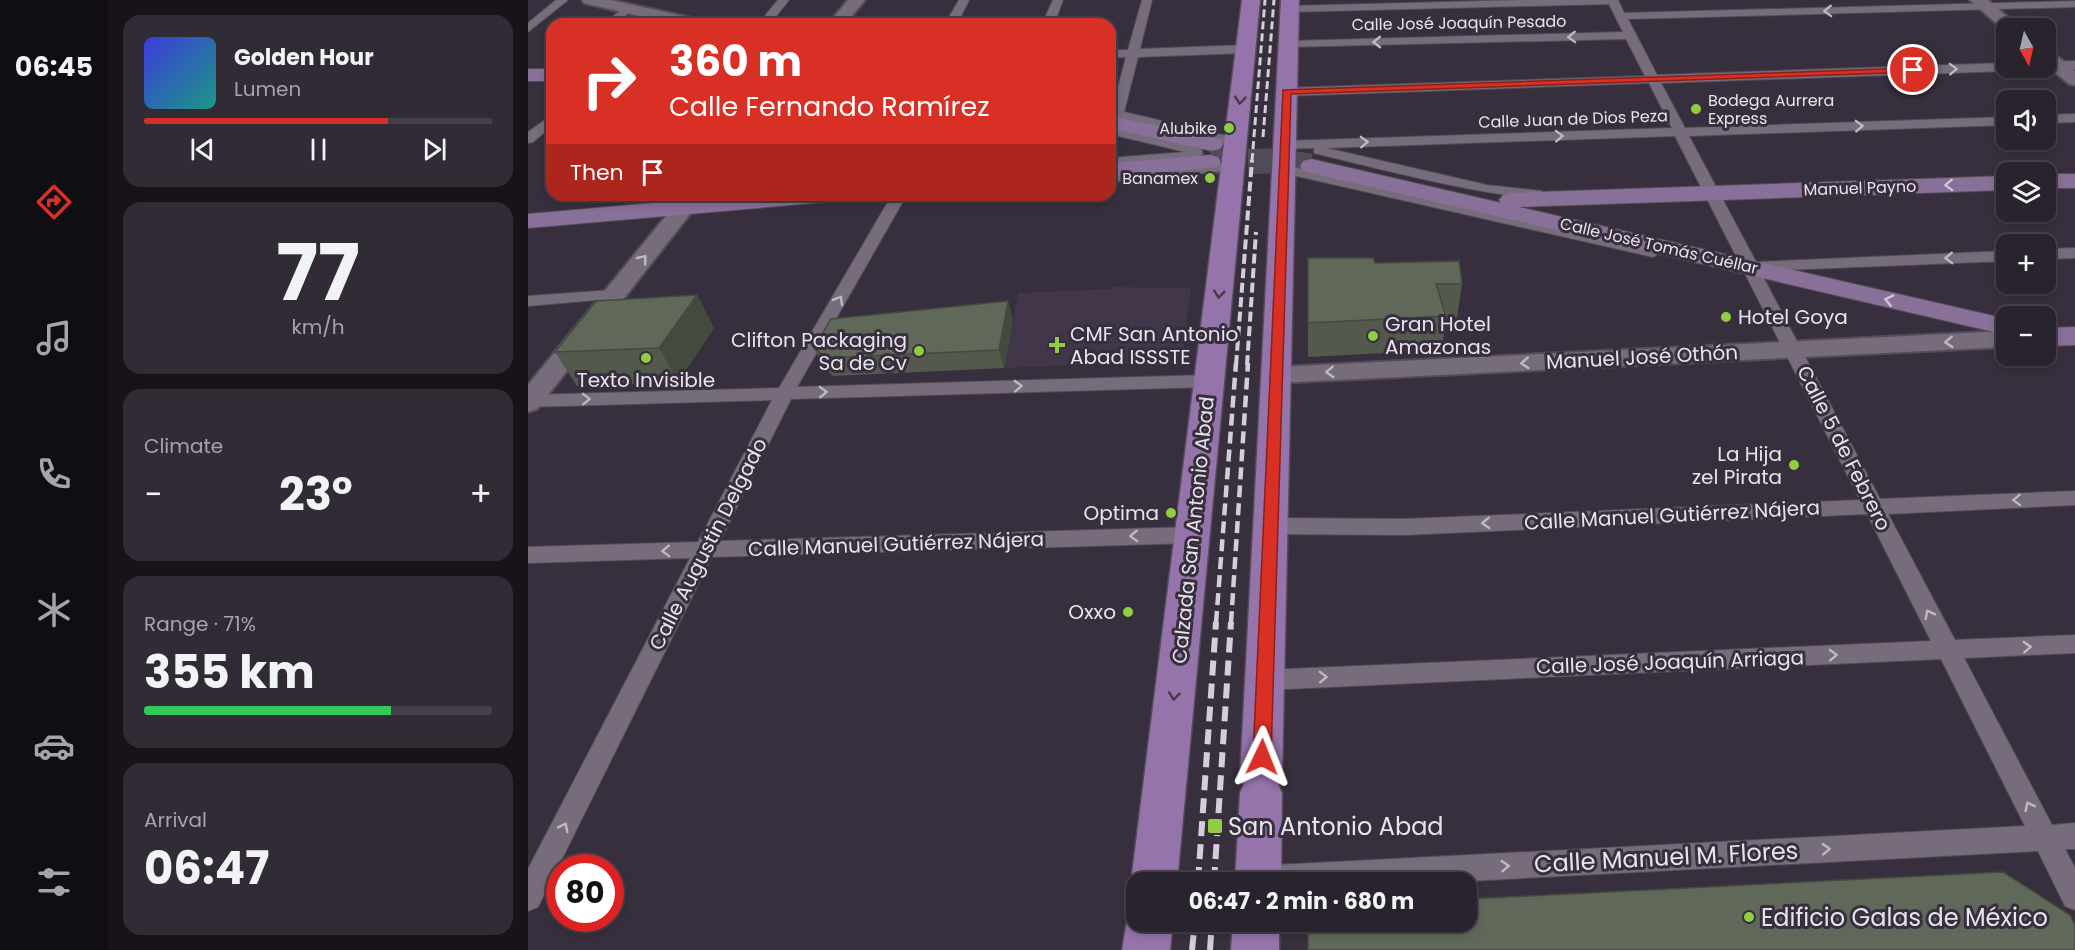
<!DOCTYPE html>
<html lang="en">
<head>
<meta charset="utf-8">
<style>
	:root { --surface:#29232e; --page:#312b36; --text:#f1f3f6; --muted:#a5a4aa; --line:#45404a; --accent:#d93025 }
	body { margin:0; font-family:Poppins,sans-serif; background:var(--page); color:var(--text); height:100vh; display:flex; flex-direction:column; font-size:22px; white-space:nowrap }
	* { box-sizing:border-box; margin:0 }
	p { font-size:20px; color:var(--muted) }
	.icon { flex:none; width:33px; height:33px; fill:none; stroke:currentColor; stroke-width:2; stroke-linecap:round; stroke-linejoin:round }
	.map { position:relative; flex:1; overflow:hidden }
	.sheet { display:flex; flex-direction:column; gap:15px; padding:15px; background:#171319; width:420px }
	.sheet>* { flex:none }
	.guide { position:absolute; left:18px; top:18px; width:570px; height:183px; border-radius:18px; box-shadow:0 3px 9px #0003,0 0 0 2px var(--line); background:#d93025; color:#fff; overflow:hidden }
	.needle { width:39px; rotate:172deg }
	.buttons { position:absolute; left:1468px; top:18px; display:grid; gap:12px }
	.buttons a { display:grid; place-items:center; width:60px; height:60px; border-radius:12px; background:var(--surface); box-shadow:0 3px 9px #0003,0 0 0 2px var(--line); font-size:30px }
	.speed { position:absolute; left:18px; top:854px; display:flex; gap:12px; font-size:30px; font-weight:700; text-align:center }
	.speed>* { display:grid; place-content:center; width:78px; height:78px; border-radius:50%; background:var(--surface); box-shadow:0 3px 9px #0003,0 0 0 2px var(--line); line-height:1 }
	.speed .limit { border:9px solid #d22; background:#fff; color:#111 }
	.pin { position:absolute; display:grid; place-items:center; width:51px; height:51px; color:#fff; margin:-26px; border:3px solid #fff; border-radius:50%; box-shadow:0 2px 6px #0007 }
	.me { position:absolute; width:66px; margin:-33px; rotate:2deg; stroke-linejoin:round; filter:drop-shadow(0 0 4px #0008) }
	.turn { display:flex; align-items:center; gap:21px; height:126px; padding:0 24px; font-size:27px }
	.turn .icon { width:78px; height:78px; stroke-width:2.5 }
	.turn b { display:block; font-size:42px; line-height:51px }
	.then { display:flex; align-items:center; height:57px; padding:0 24px; background:#0003; gap:12px; font-size:22px }
	.big { font-size:45px; font-weight:700; line-height:1.1 }
	.sheet .tile { flex:1; display:flex; flex-direction:column; justify-content:center; gap:9px; min-width:0; padding:0 21px; border-radius:18px; background:var(--page) }
	.sheet .dial { align-items:center; gap:0 }
	.dial b { font-size:78px; line-height:1 }
	.song { display:flex; align-items:center; gap:18px }
	.cover { width:72px; height:72px; border-radius:9px; background:linear-gradient(135deg,hsl(240 70% 55%),hsl(170 70% 35%)) }
	.played { height:6px; border-radius:3px; background:linear-gradient(90deg,var(--accent) 70%,var(--line) 70%) }
	.keys { display:flex; justify-content:space-around; direction:ltr }
	.heat { display:flex; justify-content:space-between; align-items:center; font-size:33px; direction:ltr }
	.charge { height:9px; border-radius:4px; background:linear-gradient(90deg,#34c759 71%,var(--line) 0) }
	.trip { position:absolute; left:598px; top:872px; width:351px; height:60px; border-radius:18px; background:var(--surface); box-shadow:0 3px 9px #0003,0 0 0 2px var(--line); font-weight:700; line-height:60px; text-align:center }
	main { display:flex; flex:1; min-height:0 }
	.tab-bar { display:flex; flex-direction:column; width:108px; justify-content:space-around; align-items:center; background:#100e12; color:var(--muted) }
	.tab-bar .icon { width:42px; height:42px }
	.tab-bar .current { color:var(--accent) }
	.tab-bar b { font-size:27px; color:var(--text) }
	.map>svg:first-child { display:block }
	.built { fill:#42364a }
	.lines { fill:none; stroke-linecap:round; stroke-linejoin:round }
	.primary-tunnel-far1 { stroke:#514a57; stroke-width:20; stroke-dasharray:20 10; stroke-linecap:butt }
	.primary-tunnel { stroke:#514a57; stroke-width:25; stroke-dasharray:25 13; stroke-linecap:butt }
	.street-casing { stroke:#534c58; stroke-width:2 }
	.secondary-casing { stroke:#534c58; stroke-width:4 }
	.primary-casing { stroke:#534c58; stroke-width:2 }
	.highway-casing { stroke:#534c58; stroke-width:3 }
	.street { fill:#766c7c; fill-rule:evenodd }
	.secondary { fill:#766c7c; fill-rule:evenodd }
	.primary { fill:#897098; fill-rule:evenodd }
	.highway { fill:#9573ab; fill-rule:evenodd }
	.rail-far3 { stroke:#d3ced7; stroke-width:3; stroke-dasharray:8 4; stroke-linecap:butt }
	.rail-far2 { stroke:#d3ced7; stroke-width:4; stroke-dasharray:10 4.5; stroke-linecap:butt }
	.rail-far1 { stroke:#d3ced7; stroke-width:4.5; stroke-dasharray:12 6; stroke-linecap:butt }
	.rail { stroke:#d3ced7; stroke-width:6; stroke-dasharray:15 8; stroke-linecap:butt }
	.wall { fill:#535a4d }
	.shaded-wall { fill:#434a3e }
	.building { fill:#606959; stroke:#434a3e; stroke-width:1.5 }
	.oneway { stroke:#bfb9c4 }
	.oneway2 { stroke:#45394e }
	.oneway3 { stroke:#d0c6d6 }
	.route { fill:#d93025; stroke:#8d1f18; stroke-width:1.5 }
	.poi-dot { fill:#90cd41; stroke:#372f3d; stroke-width:2 }
	.labels { text-anchor:middle; dominant-baseline:central; stroke-width:6; stroke-linejoin:round; paint-order:stroke }
	.far-street-label { font-size:16px; fill:#e7e2eb; stroke:#372f3d }
	.far-poi-label { font-size:16px; fill:#e7e2eb; stroke:#372f3d; text-anchor:end }
	.poi-label { font-size:20px; fill:#e7e2eb; stroke:#372f3d; text-anchor:end }
	.street-label { font-size:20px; fill:#e7e2eb; stroke:#372f3d }
	.near-poi-label { font-size:24px; fill:#e7e2eb; stroke:#372f3d; text-anchor:start }
	.near-street-label { font-size:24px; fill:#e7e2eb; stroke:#372f3d }
</style>
</head>
<body>
<main>
<nav class="tab-bar">
<b>06:45</b>
<svg class="icon current" aria-label="directions" viewBox="0 0 24 24"><path d="M12 3l9 9-9 9-9-9zM9 14v-3h6M13 9l2 2-2 2"/></svg>
<svg class="icon" aria-label="music" viewBox="0 0 24 24"><path d="M9 18V5l10-2v13"/><circle cx="6" cy="18" r="3"/><circle cx="16" cy="16" r="3"/></svg>
<svg class="icon" aria-label="phone" viewBox="0 0 24 24"><path d="M5 4h4l2 5-3 2q2 4 5 5l2-3 5 2v4C11 20 4 13 5 4z"/></svg>
<svg class="icon" aria-label="climate" viewBox="0 0 24 24"><path d="M12 3v18M4 7l16 10M4 17L20 7"/></svg>
<svg class="icon" aria-label="car" viewBox="0 0 24 24"><path d="M5 17H2v-5l4-1 3-4h7l3 4 3 1v5h-3M9 17h6M6 11h13"/><circle cx="7" cy="17" r="2"/><circle cx="17" cy="17" r="2"/></svg>
<svg class="icon" aria-label="filters" viewBox="0 0 24 24"><path d="M4 7h16M4 17h16"/><circle cx="9" cy="7" r="2"/><circle cx="15" cy="17" r="2"/></svg>
</nav>
<section class="sheet">
<div class="tile">
<div class="song"><i class="cover"></i><div><b>Golden Hour</b><p>Lumen</p></div></div>
<div class="played"></div>
<div class="keys"><svg class="icon" aria-label="previous" viewBox="0 0 24 24"><path d="M18 5L8 12l10 7zM5 5v14"/></svg><svg class="icon" aria-label="pause" viewBox="0 0 24 24"><path d="M8 5v14M16 5v14"/></svg><svg class="icon" aria-label="next" viewBox="0 0 24 24"><path d="M6 5l10 7-10 7zM19 5v14"/></svg></div>
</div>
<div class="tile dial"><b>77</b><p>km/h</p></div>
<div class="tile"><p>Climate</p>
<div class="heat"><a>−</a><b class="big">23°</b><a>+</a></div>
</div>
<div class="tile"><p>Range · 71%</p><b class="big">355 km</b><div class="charge"></div></div>
<div class="tile"><p>Arrival</p><b class="big">06:47</b></div>
</section>
<div class="map">
<svg width="1547" height="950" viewBox="0 0 1547 950">
	<rect width="100%" height="100%" fill="#372f3d"/>
	<!-- built -->
	<path class="built" d="M583,287L663,288L654,361L476,368L490,293L583,289Z"/>
	<g class="lines">
		<!-- primary-tunnel-far1 -->
		<path class="primary-tunnel-far1" d="M729,161H746"/>
		<!-- primary-tunnel -->
		<path class="primary-tunnel" d="M682,162L744,161L783,166"/>
		<!-- street casing -->
		<g class="street-casing">
			<path id="street" d="M28,0H40L0,32V23Z
				M250,0H261L242,24H230Z
				M431,0H441L429,24H417Z
				M525,0H535L526,24H514Z
				M614,0H624L612,49L717,45L723,49L717,53L610,57L596,112L712,139L714,142L712,145L707,146L582,117V109L584,110L598,57L582,58V50H600Z
				M993,0H1090L1096,13L1547,1V7L1100,19L1129,75L1479,63V68H1485L1479,71L1133,83L1157,128L1479,117V125L1161,136L1228,262L1479,251V261L1232,271L1352,499L1547,491V505L1360,514L1427,640L1547,635V653L1436,658L1524,825L1547,823V849H1537L1547,868V910L1537,906L1510,851L922,882H718L717,879L721,870L730,866L1497,826L1413,659L737,690L729,687L725,680L729,673L737,670L1403,641L1339,514L876,535L742,534L735,531L732,526L735,521L742,518L876,519L1332,500L1147,136L798,148L959,185L1014,191L1016,194C1002,209 816,160 786,153V148L756,149L749,145L756,141L1144,128L1121,83L758,96L752,92L758,88L1117,76L1098,39L760,47L754,44L760,41L1095,32L1081,4L762,12L756,9L762,6Z
				M99,5L105,8L89,24H76Z
				M1547,61V69L1518,70L1513,68H1518V62Z
				M1547,114V122L1518,123V115Z
				M24,115V126L5,142L0,143V132Z
				M582,126L673,147L675,154L665,159L582,166V158L657,152L582,134Z
				M704,163L709,164L711,167L709,170L582,182V174Z
				M756,165L1125,247L1133,252L1125,257L751,172L749,169Z
				M364,195L378,196L269,387L681,375L687,377L690,381L687,385L681,387L263,399L192,541L664,527L671,529L674,535L671,541L664,543L184,557L10,907L0,911V869L162,558L0,563V547L170,542L244,400L0,407V395L251,388Z
				M1547,248V258L1518,259V249Z
				M85,290L93,295L91,298L0,306V296Z"/>
		</g>
		<!-- secondary casing -->
		<g class="secondary-casing">
			<path id="secondary" d="M54,0H83L173,20L175,24H145L56,3Z
				M320,0H337L317,24H300Z
				M1442,0H1460L1492,28H1479L1478,32Z
				M1518,51L1524,52L1547,71V85L1541,84L1518,65Z
				M155,195H177L9,409L0,412V385Z
				M1479,331V347L749,383L740,381L736,375L740,369L749,367Z"/>
		</g>
		<!-- primary casing -->
		<g class="primary-casing">
			<path id="primary" d="M0,69H24V81H0Z
				M582,116L692,139L695,144L692,149L684,151L582,128Z
				M682,155L690,157L693,162L690,167L582,177V163Z
				M783,159L973,203L971,200L975,195L983,193L1479,176V190L991,207L1479,319V335L775,171L772,166L775,161Z
				M1518,174H1547V188H1518Z
				M217,195H310L306,200L298,202L0,228V214Z
				M1547,327V345L1518,346V328Z"/>
		</g>
		<!-- highway casing -->
		<g class="highway-casing">
			<path id="highway" d="M714,0H732L649,882H609V896L603,882Z
				M753,0H771L754,776L750,784L754,793L753,882H707L712,793L716,784L712,776Z
				M609,903V921H645L642,950H594L599,921L605,904Z
				M705,921H751V950H703Z"/>
		</g>
		<!-- street -->
		<use href="#street" class="street"/>
		<!-- secondary -->
		<use href="#secondary" class="secondary"/>
		<!-- primary -->
		<use href="#primary" class="primary"/>
		<!-- highway -->
		<use href="#highway" class="highway"/>
		<!-- rail-far3 -->
		<path class="rail-far3" d="M735,137L746,0
			M724,161L737,0"/>
		<!-- rail-far2 -->
		<path class="rail-far2" d="M708,365L724,160
			M719,365L728,232"/>
		<!-- rail-far1 -->
		<path class="rail-far1" d="M688,623L708,363
			M703,623L720,363"/>
		<!-- rail -->
		<path class="rail" d="M670,882L688,622
			M686,882L703,622
			M664,950L667,921
			M682,950L684,921"/>
	</g>
	<!-- wall -->
	<path class="wall" d="M780,258L847,263L934,284L929,318H918L914,350L780,357Z
		M169,295L186,328L150,382L49,386L27,352Z
		M485,319L476,368L305,376L294,366L286,348Z"/>
	<!-- shaded-wall -->
	<path class="shaded-wall" d="M169,295L186,328L150,382L131,348Z
		M480,301L485,319L476,368L471,350Z"/>
	<!-- building -->
	<path class="building" d="M780,258H845L847,263L931,261L934,284H908L918,316L780,323Z
		M169,295L131,348L27,352L68,301Z
		M480,301L471,350L298,358L286,348L303,319Z
		M1475,872L1542,915L1547,925V950H780V921H939V899Z"/>
	<!-- one-way arrows -->
	<defs><path id="oneway-chevron" d="M-2-3.5L2.5 0L-2 3.5" fill="none" stroke-width="1.6" stroke-linecap="round" stroke-linejoin="round" transform="scale(1.5)"/></defs>
	<g class="oneway">
		<use href="#oneway-chevron" transform="translate(1300 11) rotate(178)"/>
		<use href="#oneway-chevron" transform="translate(1044 37) rotate(178)"/>
		<use href="#oneway-chevron" transform="translate(849 42) rotate(179)"/>
		<use href="#oneway-chevron" transform="translate(1425 69) rotate(-2)"/>
		<use href="#oneway-chevron" transform="translate(1331 126) rotate(-2)"/>
		<use href="#oneway-chevron" transform="translate(1031 136) rotate(-2)"/>
		<use href="#oneway-chevron" transform="translate(836 142) rotate(-2)"/>
		<use href="#oneway-chevron" transform="translate(1421 258) rotate(178)"/>
		<use href="#oneway-chevron" transform="translate(115 259) rotate(-51)"/>
		<use href="#oneway-chevron" transform="translate(311 300) rotate(-60)"/>
		<use href="#oneway-chevron" transform="translate(1421 342) rotate(177)"/>
		<use href="#oneway-chevron" transform="translate(997 363) rotate(177)"/>
		<use href="#oneway-chevron" transform="translate(802 372) rotate(177)"/>
		<use href="#oneway-chevron" transform="translate(490 386) rotate(-2)"/>
		<use href="#oneway-chevron" transform="translate(295 392) rotate(-2)"/>
		<use href="#oneway-chevron" transform="translate(58 399) rotate(-2)"/>
		<use href="#oneway-chevron" transform="translate(1489 500) rotate(178)"/>
		<use href="#oneway-chevron" transform="translate(958 523) rotate(177)"/>
		<use href="#oneway-chevron" transform="translate(606 536) rotate(178)"/>
		<use href="#oneway-chevron" transform="translate(138 551) rotate(178)"/>
		<use href="#oneway-chevron" transform="translate(1401 614) rotate(-117)"/>
		<use href="#oneway-chevron" transform="translate(1499 647) rotate(-3)"/>
		<use href="#oneway-chevron" transform="translate(1305 655) rotate(-2)"/>
		<use href="#oneway-chevron" transform="translate(795 677) rotate(-2)"/>
		<use href="#oneway-chevron" transform="translate(1501 806) rotate(-117)"/>
		<use href="#oneway-chevron" transform="translate(36 827) rotate(-63)"/>
		<use href="#oneway-chevron" transform="translate(1298 849) rotate(-3)"/>
		<use href="#oneway-chevron" transform="translate(977 866) rotate(-3)"/>
	</g>
	<g class="oneway2">
		<use href="#oneway-chevron" transform="translate(712 100) rotate(96)"/>
		<use href="#oneway-chevron" transform="translate(691 294) rotate(96)"/>
		<use href="#oneway-chevron" transform="translate(646 696) rotate(96)"/>
	</g>
	<g class="oneway3">
		<use href="#oneway-chevron" transform="translate(1421 185) rotate(178)"/>
		<use href="#oneway-chevron" transform="translate(1361 300) rotate(-167)"/>
	</g>
	<!-- route -->
	<path class="route" d="M1385,68L1389,70L1388,72L763,94L743,757L740,762L734,765L728,762L725,757L755,90Z"/>
	<!-- markers -->
	<g class="poi-dot">
		<circle cx="1168" cy="109" r="6"/>
		<circle cx="701" cy="128" r="6"/>
		<circle cx="682" cy="178" r="6"/>
		<circle cx="1198" cy="317" r="6"/>
		<circle cx="845" cy="336" r="6"/>
		<path d="M526 336h6v6h6v6h-6v6h-6v-6h-6v-6h6z"/>
		<circle cx="391" cy="351" r="6"/>
		<circle cx="118" cy="358" r="6"/>
		<circle cx="1266" cy="465" r="6"/>
		<circle cx="643" cy="513" r="6"/>
		<circle cx="600" cy="612" r="6"/>
		<rect x="679" y="818" width="16" height="16" rx="3"/>
		<circle cx="1221" cy="917" r="6"/>
	</g>
	<g class="labels">
		<!-- far-street labels -->
		<g class="far-street-label">
			<text transform="translate(931 23) rotate(-1)">Calle José Joaquín Pesado</text>
			<text transform="translate(1045 119) rotate(-2)">Calle Juan de Dios Peza</text>
			<text transform="translate(1332 188) rotate(-2)">Manuel Payno</text>
			<text transform="translate(1131 246) rotate(13)">Calle José Tomás Cuéllar</text>
		</g>
		<!-- far-poi labels -->
		<g class="far-poi-label">
			<text x="1180" y="100" text-anchor="start">Bodega Aurrera<tspan x="1180" dy="18">Express</tspan></text>
			<text x="689" y="128">Alubike</text>
			<text x="670" y="178">Banamex</text>
		</g>
		<!-- poi labels -->
		<g class="poi-label">
			<text x="1210" y="317" text-anchor="start">Hotel Goya</text>
			<text x="857" y="324" text-anchor="start">Gran Hotel<tspan x="857" dy="23">Amazonas</tspan></text>
			<text x="542" y="334" text-anchor="start">CMF San Antonio<tspan x="542" dy="23">Abad ISSSTE</tspan></text>
			<text x="379" y="340">Clifton Packaging<tspan x="379" dy="23">Sa de Cv</tspan></text>
			<text x="118" y="380" text-anchor="middle">Texto Invisible</text>
			<text x="1254" y="454">La Hija<tspan x="1254" dy="23">zel Pirata</tspan></text>
			<text x="631" y="513">Optima</text>
			<text x="588" y="612">Oxxo</text>
		</g>
		<!-- street labels -->
		<g class="street-label">
			<text transform="translate(1114 357) rotate(-3)">Manuel José Othón</text>
			<text transform="translate(1316 448) rotate(63)">Calle 5 de Febrero</text>
			<text transform="translate(1144 515) rotate(-3)">Calle Manuel Gutiérrez Nájera</text>
			<text transform="translate(665 530) rotate(-84)">Calzada San Antonio Abad</text>
			<text transform="translate(180 544) rotate(-63)">Calle Augustin Delgado</text>
			<text transform="translate(368 544) rotate(-2)">Calle Manuel Gutiérrez Nájera</text>
			<text transform="translate(1142 662) rotate(-2)">Calle José Joaquín Arriaga</text>
		</g>
		<!-- near-poi labels -->
		<g class="near-poi-label">
			<text x="700" y="826">San Antonio Abad</text>
			<text x="1233" y="917">Edificio Galas de México</text>
		</g>
		<!-- near-street labels -->
		<g class="near-street-label">
			<text transform="translate(1138 857) rotate(-3)">Calle Manuel M. Flores</text>
		</g>
	</g>
</svg>
<div class="buttons">
<a><svg class="needle" viewBox="-14 -14 28 28"><path d="M0-13l5 13h-10z" fill="#e53935"/><path d="M0 13l5-13h-10z" fill="#a5a4aa"/></svg></a>
<a><svg class="icon" aria-label="sound" viewBox="0 0 24 24"><path d="M4 9h4l5-4v14l-5-4H4zM17 9q2 3 0 6"/></svg></a>
<a><svg class="icon" aria-label="layers" viewBox="0 0 24 24"><path d="M12 4l9 5-9 5-9-5zM3 14l9 5 9-5"/></svg></a>
<a>+</a>
<a>−</a>
</div>
<div class="speed"><div class="limit">80</div></div>
<div class="pin" style="left:1385px;top:70px;background:#d93025"><svg class="icon" aria-label="arrive" viewBox="0 0 24 24"><path d="M6 21V4h12l-3 4 3 4H6"/></svg></div>
<svg class="me" style="left:734px;top:757px" viewBox="-20 -20 40 40"><path d="M0-17L14 15 0 8-14 15z" fill="#d93025" stroke="#fff" stroke-width="4"/></svg>
<div class="trip">06:47 · 2 min · 680 m</div>
<div class="guide">
<div class="turn"><svg class="icon" aria-label="right" viewBox="0 0 24 24"><path d="M7 20v-9h11M14 6l5 5-5 5"/></svg><div><b>360 m</b>Calle Fernando Ramírez</div></div>
<div class="then">Then<svg class="icon" aria-label="arrive" viewBox="0 0 24 24"><path d="M6 21V4h12l-3 4 3 4H6"/></svg></div>
</div>
</div>
</main>
</body>
</html>
